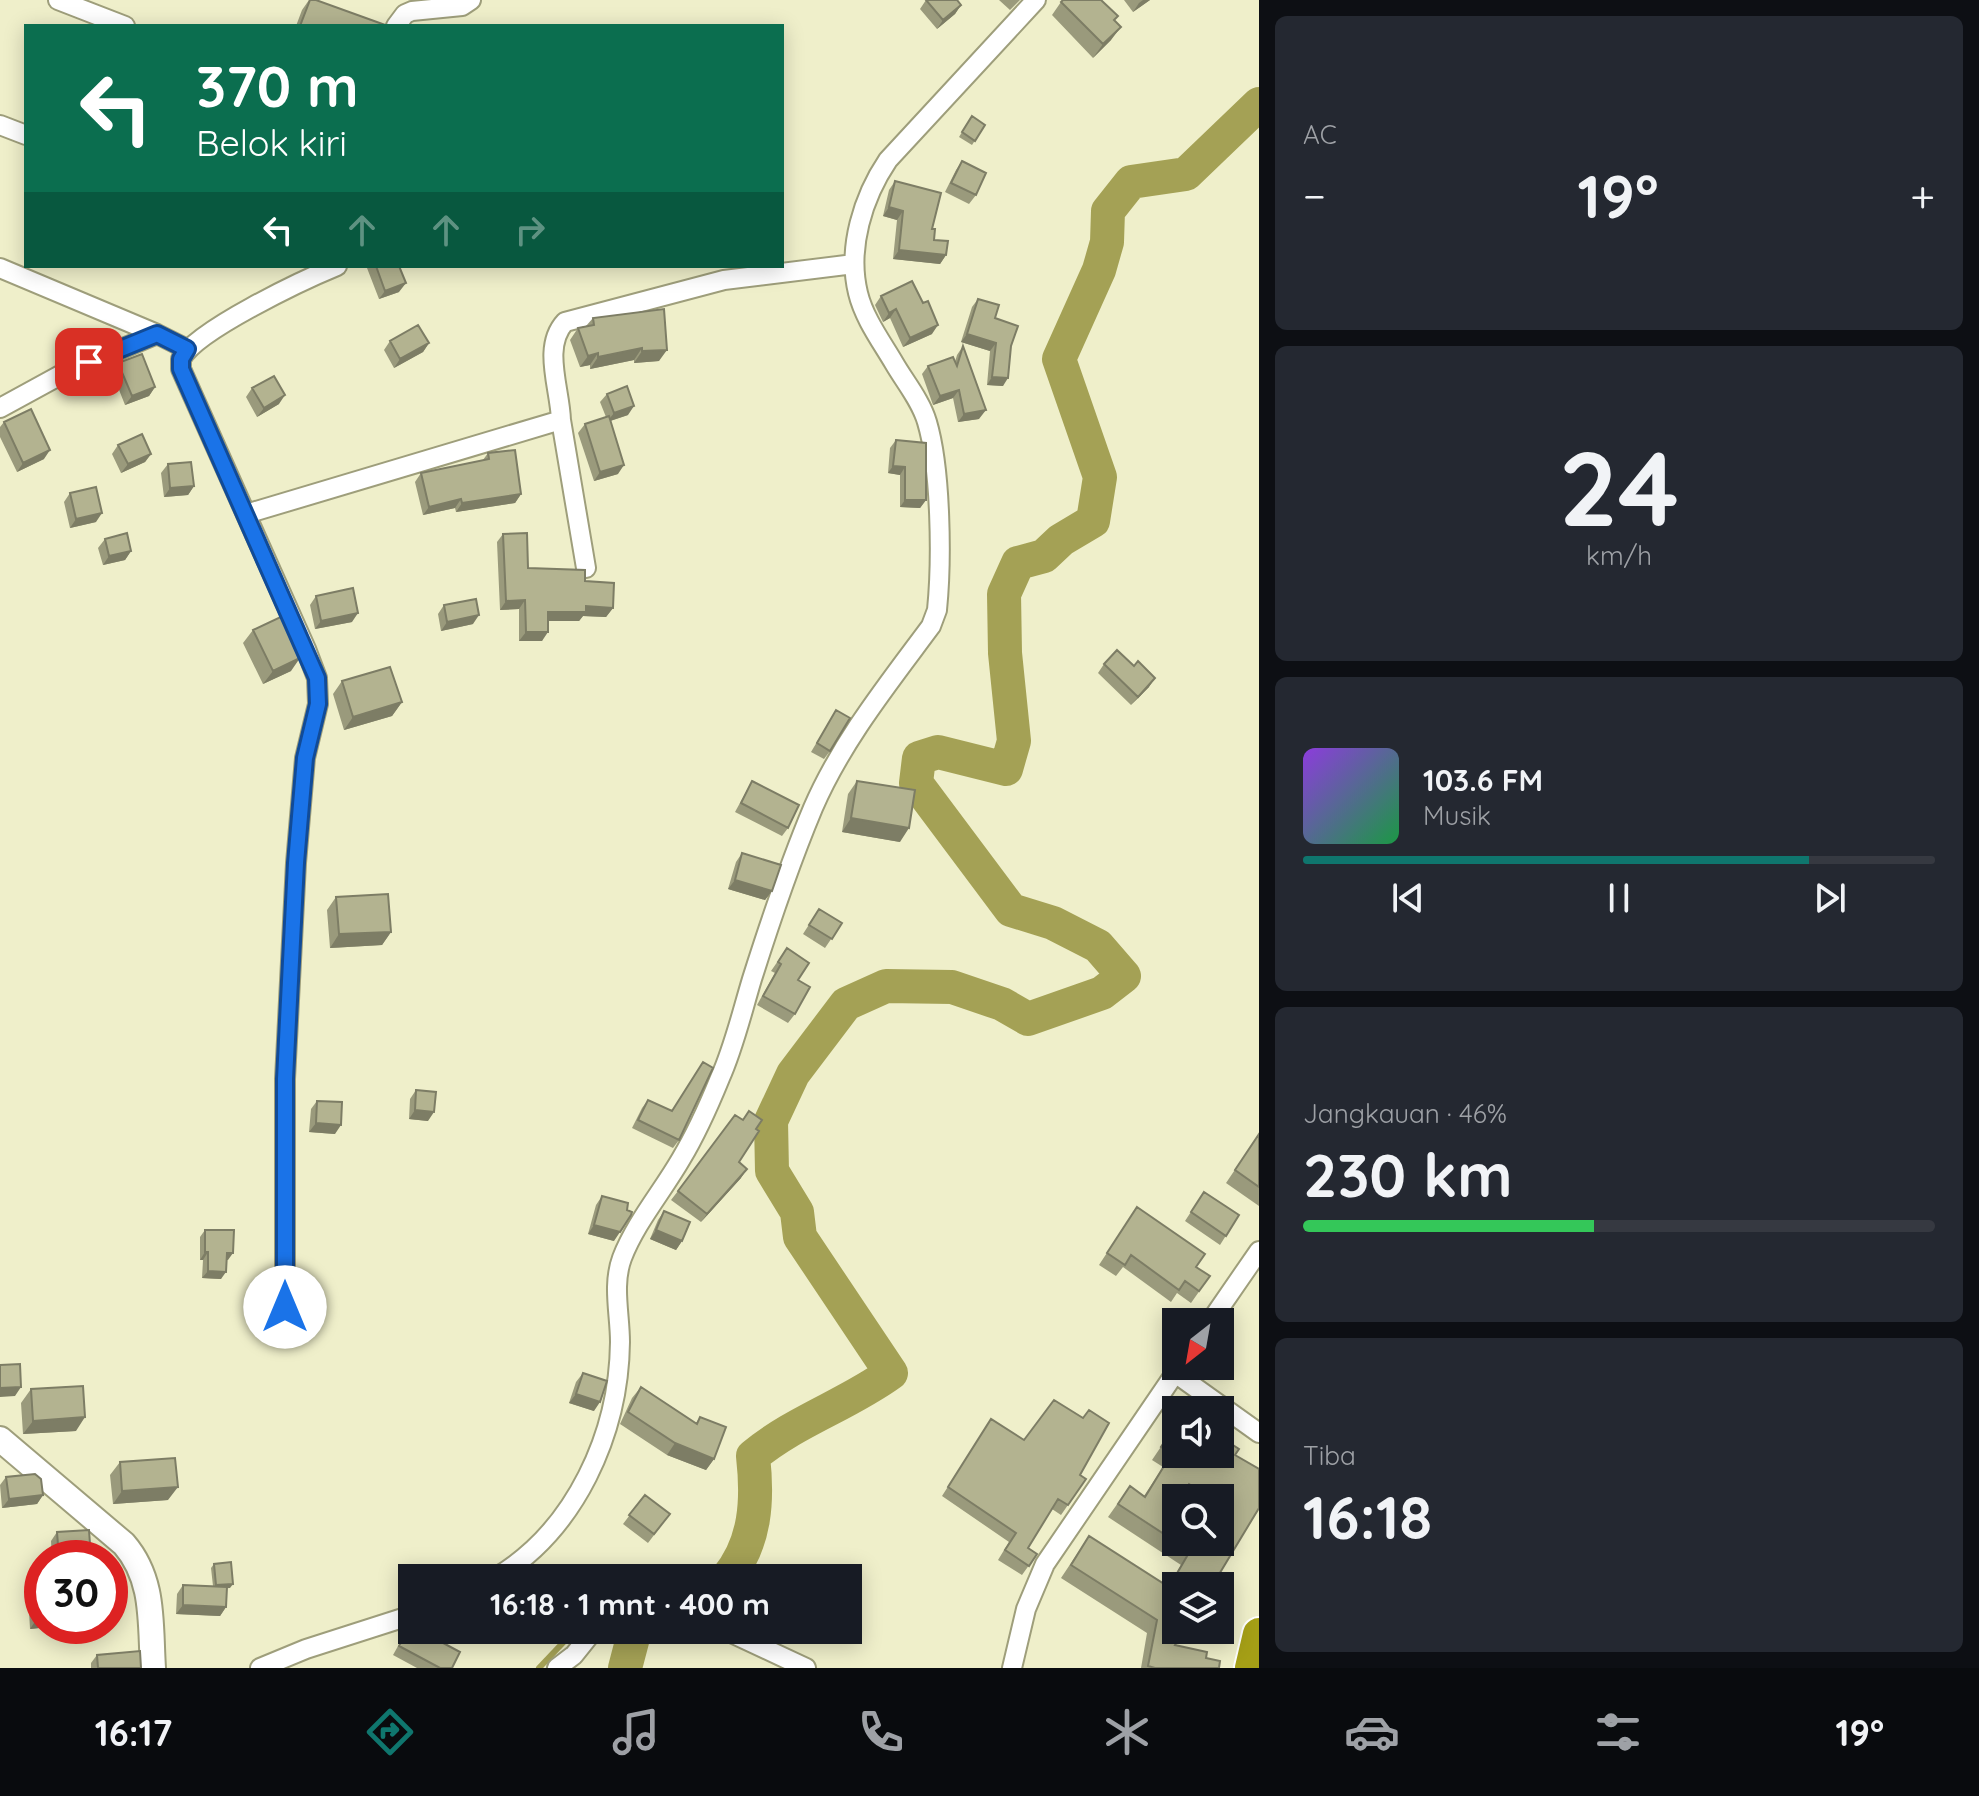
<!DOCTYPE html>
<html lang="id">
<head>
<meta charset="utf-8">
<style>
	:root { --surface:#171b24; --page:#242831; --text:#f1f3f6; --muted:#9ea1a6; --line:#363941; --accent:#0f766e }
	body { margin:0; font-family:Quicksand,sans-serif; background:var(--page); color:var(--text); height:100vh; display:flex; flex-direction:column; font-size:30px; white-space:nowrap }
	* { box-sizing:border-box; margin:0 }
	p { font-size:26px; color:var(--muted) }
	.icon { flex:none; width:44px; height:44px; fill:none; stroke:currentColor; stroke-width:2; stroke-linecap:round; stroke-linejoin:round }
	.map { position:relative; flex:1; overflow:hidden }
	.drawer { display:flex; flex-direction:column; gap:16px; padding:16px; background:#0d0f14; width:720px }
	.drawer>* { flex:none }
	.guide { position:absolute; left:24px; top:24px; width:760px; height:244px; border-radius:0px; box-shadow:0 4px 20px #0003; background:#0b6e4f; color:#fff; overflow:hidden }
	.needle { width:52px; rotate:211deg }
	.fabs { position:absolute; left:1162px; top:1308px; display:grid; gap:16px }
	.fabs a { display:grid; place-items:center; width:72px; height:72px; border-radius:0px; background:var(--surface); box-shadow:0 4px 20px #0003; font-size:40px }
	.speed { position:absolute; left:24px; top:1540px; display:flex; gap:16px; font-size:40px; font-weight:700; text-align:center }
	.speed>* { display:grid; place-content:center; width:104px; height:104px; border-radius:50%; background:var(--surface); box-shadow:0 4px 20px #0003; line-height:1 }
	.speed .limit { border:12px solid #d22; background:#fff; color:#111 }
	.pin { position:absolute; display:grid; place-items:center; width:68px; height:68px; color:#fff; margin:-34px; border-radius:16px; box-shadow:0 4px 12px #0006 }
	.me { position:absolute; width:88px; margin:-44px; rotate:0deg; stroke-linejoin:round; filter:drop-shadow(0 0 6px #0008) }
	.turn { display:flex; align-items:center; gap:28px; height:168px; padding:0 40px; font-size:36px }
	.turn .icon { width:104px; height:104px; stroke-width:2.5 }
	.turn b { display:block; font-size:56px; line-height:68px }
	.lanes { display:flex; align-items:center; height:76px; padding:0 40px; background:#0003; justify-content:center; gap:40px; direction:ltr }
	.lanes .off { opacity:.35 }
	.big { font-size:60px; font-weight:700; line-height:1.1 }
	.drawer .widget { flex:1; display:flex; flex-direction:column; justify-content:center; gap:12px; min-width:0; padding:0 28px; border-radius:12px; background:var(--page) }
	.drawer .dial { align-items:center; gap:0 }
	.dial b { font-size:104px; line-height:1 }
	.song { display:flex; align-items:center; gap:24px }
	.cover { width:96px; height:96px; border-radius:12px; background:linear-gradient(135deg,hsl(270 70% 55%),hsl(140 70% 35%)) }
	.played { height:8px; border-radius:4px; background:linear-gradient(90deg,var(--accent) 80%,var(--line) 80%) }
	.keys { display:flex; justify-content:space-around; direction:ltr }
	.heat { display:flex; justify-content:space-between; align-items:center; font-size:44px; direction:ltr }
	.charge { height:12px; border-radius:6px; background:linear-gradient(90deg,#34c759 46%,var(--line) 0) }
	.trip { position:absolute; left:398px; top:1564px; width:464px; height:80px; border-radius:0px; background:var(--surface); box-shadow:0 4px 20px #0003; font-weight:700; line-height:80px; text-align:center }
	.dock { display:flex; height:128px; justify-content:space-around; align-items:center; background:#090b0e; color:var(--muted) }
	.dock .icon { width:56px; height:56px }
	.dock .on { color:var(--accent) }
	.dock b { font-size:36px; color:var(--text) }
	main { display:flex; flex:1; min-height:0 }
	.map>svg:first-child { display:block }
	.lines { fill:none; stroke-linecap:round; stroke-linejoin:round }
	.stream { stroke:#a4a155; stroke-width:6 }
	.river { stroke:#a4a155; stroke-width:34 }
	.street-casing { stroke:#9e9e7b; stroke-width:22 }
	.secondary-casing { stroke:#9e9e7b; stroke-width:28 }
	.highway-casing { stroke:#fff; stroke-width:36 }
	.street { stroke:#fff; stroke-width:18 }
	.secondary { stroke:#fff; stroke-width:24 }
	.highway { stroke:#a59f16; stroke-width:32 }
	.wall { fill:#9a9a7c; fill-rule:evenodd }
	.shaded-wall { fill:#7d7d65 }
	.building { fill:#b3b390; stroke:#7d7d65; stroke-width:2; fill-rule:evenodd }
	.route-casing { stroke:#114b97; stroke-width:20 }
	.route { stroke:#1a73e8; stroke-width:14 }
</style>
</head>
<body>
<main>
<div class="map">
<svg width="1259" height="1668" viewBox="0 0 1259 1668">
	<rect width="100%" height="100%" fill="#efefca"/>
	<g class="lines">
		<!-- stream -->
		<path class="stream" d="M539,1668L575,1630"/>
		<!-- river -->
		<path class="river" d="M727,1578C756,1543 758,1500 753,1456C795,1421 847,1405 891,1373L800,1237L797,1212L772,1171L771,1121L793,1074L846,1004L886,986L952,987L1002,1004L1028,1019L1102,993L1124,976L1098,946L1053,923L1011,910L916,783L919,758L938,752L1006,769L1014,741L1005,653L1004,594L1018,563L1044,556L1061,540L1093,521L1100,477L1059,359L1099,270L1107,242L1108,211L1131,182L1186,174L1259,104
			M625,1668L635,1630"/>
		<!-- street casing -->
		<g class="street-casing">
			<path id="street" d="M58,0L125,26
				M396,26L405,14L412,11L462,6L471,0
				M0,125L26,135
				M0,268L157,334
				M0,408L66,372L157,334L187,349
				M561,420L586,568
				M246,514L561,420C560,388 542,347 565,322L724,280L854,264
				M285,1307V1079L296,863L305,758L318,704L317,678L306,649L181,369V359C197,330 303,280 337,266
				M1210,1322L1259,1251
				M1175,1373L1259,1433
				M495,1578C576,1530 619,1433 620,1342C620,1314 612,1285 622,1258C636,1222 662,1192 681,1159C696,1134 709,1105 720,1078C734,1047 742,1012 752,979C770,922 790,863 813,808C842,741 888,684 931,626L937,610C942,560 941,469 927,422C921,401 905,382 894,363C881,341 864,318 858,293C847,248 863,197 888,160L1036,0
				M725,1630L806,1668
				M260,1668L306,1649L412,1615
				M557,1668L574,1655L594,1630
				M1012,1668L1026,1609L1045,1564L1180,1366"/>
		</g>
		<!-- secondary casing -->
		<g class="secondary-casing">
			<path id="secondary" d="M0,1439L124,1544C155,1580 150,1623 153,1668"/>
		</g>
		<!-- highway casing -->
		<g class="highway-casing">
			<path id="highway" d="M1251,1668L1259,1634"/>
		</g>
		<!-- street -->
		<use href="#street" class="street"/>
		<!-- secondary -->
		<use href="#secondary" class="secondary"/>
		<!-- highway -->
		<use href="#highway" class="highway"/>
	</g>
	<!-- wall -->
	<path class="wall" d="M309,0H316L388,26H296L302,10Z
		M926,0L961,5L955,14L937,29L920,9Z
		M999,0H1020L1010,10Z
		M1124,0H1150L1133,12Z
		M1061,2L1115,21L1111,40L1093,58L1052,15Z
		M972,116L985,125L972,145L959,137Z
		M962,161L976,195L969,204L945,192L956,170Z
		M895,181L932,229L934,240L946,255L940,264L893,259L897,220L883,216L889,190Z
		M369,266H399V292L379,299L367,268Z
		M881,296L923,303L932,334L903,347L890,318L883,322L875,305Z
		M978,299L995,318L1011,346L1003,386L987,385L990,351L961,342L972,307Z
		M664,309L659,361L634,363V360L590,369V365L580,367L570,340L578,328L586,326L593,318Z
		M390,341L429,343L423,352L394,368L384,350Z
		M963,346L979,419L958,422L953,398L933,405L922,374L928,366L955,362L957,355Z
		M118,363L155,387L149,396L125,405L112,372Z
		M252,388L279,404L257,417L246,397Z
		M607,394L628,415L610,421L618,474L594,481L578,433L585,424L606,417L600,402Z
		M4,422L44,459L17,472L0,437V427Z
		M896,440L926,500L920,508L900,507V475L888,473L890,448Z
		M118,445L151,454L145,462L121,473L112,454Z
		M488,453L521,494L515,503L456,512L455,508L423,515L415,482L421,473L483,460Z
		M168,464L194,486L188,495L164,497L161,473Z
		M70,493L96,522L70,528L64,502Z
		M503,534L528,568L585,581L613,608L606,617L583,616L579,621H548L542,641H519V609L500,610L497,542Z
		M105,539L131,551L125,560L103,565L98,548Z
		M316,596L352,622L315,629L310,605Z
		M444,605L473,624L441,631L438,614Z
		M253,630L294,644L291,671L263,684L243,643Z
		M1104,664L1134,666L1149,687L1131,705L1098,673Z
		M342,681L402,702L392,716L344,730L333,694Z
		M836,710L830,751L824,759L811,752Z
		M752,781L788,828L782,836L735,812Z
		M857,781L900,842L842,832L848,794Z
		M742,853L772,891L765,900L728,889L736,862Z
		M336,897L391,932L382,945L330,948L327,910Z
		M819,909L842,923L825,948L803,934Z
		M787,948L795,1014L788,1023L757,1005L775,973L771,971Z
		M416,1090L428,1121L409,1119L410,1099Z
		M648,1100L679,1140L673,1148L632,1128L642,1108Z
		M317,1101L335,1134L309,1132L311,1109Z
		M756,1129L739,1162L741,1178L701,1222L671,1200L678,1191Z
		M1259,1134V1206L1226,1183Z
		M1204,1192L1239,1215L1220,1245L1185,1221Z
		M602,1196L614,1241L588,1234L596,1205Z
		M1137,1207L1196,1267L1210,1276L1191,1303L1177,1293L1171,1302L1123,1267L1116,1276L1099,1265Z
		M664,1211L682,1241L676,1250L650,1239L658,1220Z
		M205,1230L228,1260H226L221,1279L202,1278L203,1260H200V1237Z
		M583,1373L594,1411L569,1403L576,1382Z
		M641,1387L696,1423L700,1417L714,1459L706,1470L667,1455L620,1424L632,1398Z
		M31,1389L76,1431L23,1434L21,1403Z
		M991,1419L1086,1479L1061,1515L1052,1509L1028,1548L1037,1554L1022,1575L998,1560L1009,1542L942,1496Z
		M1175,1426L1176,1454H1210L1211,1462L1216,1454H1220V1447L1225,1440L1239,1449L1235,1455L1259,1469V1508L1212,1586H1176V1630H1185L1175,1645L1207,1652L1206,1658L1220,1661L1219,1668H1141L1147,1633L1061,1578L1089,1536L1168,1587L1181,1565L1108,1517L1130,1486L1144,1496L1163,1467L1152,1460ZM1181,1497L1220,1498V1542H1176V1512L1173,1509L1176,1504V1498Z
		M120,1462L168,1500L113,1504L110,1475Z
		M6,1477L43,1495L37,1504L2,1508L0,1485Z
		M645,1495L670,1514L648,1543L623,1524Z
		M57,1532L91,1558H52L51,1541Z
		M214,1564L230,1588H227L226,1607L220,1616L176,1614L177,1594L183,1585L213,1586L211,1568Z
		M42,1577V1626H57L30,1629L29,1611L35,1602H37L36,1586Z
		M410,1625L452,1668H417L393,1655Z
		M97,1655L141,1668H91V1663Z"/>
	<!-- shaded-wall -->
	<path class="shaded-wall" d="M1143,0H1150L1133,12L1139,3Z
		M961,5L955,14L937,29L943,20Z
		M1121,27L1111,40L1093,58L1103,44Z
		M889,207L903,211L897,220L883,216Z
		M899,250L946,255L940,264L893,259Z
		M406,283L399,292L379,299L385,291Z
		M896,309L890,318L883,322L889,313Z
		M938,325L932,334L903,347L910,338Z
		M967,334L996,343L990,351L961,342Z
		M429,343L423,352L394,368L400,359Z
		M642,348L634,360L590,369L598,357Z
		M667,350L659,361L634,363L642,351Z
		M598,353L590,365L580,367L588,356Z
		M992,377L1008,378L1003,386L987,385Z
		M155,387L149,396L125,405L132,396Z
		M959,390L953,398L933,405L940,396Z
		M285,395L279,404L257,417L264,408Z
		M634,406L628,415L607,422L614,413Z
		M986,410L979,419L958,422L964,414Z
		M50,450L44,459L17,472L23,463Z
		M151,454L145,462L121,473L128,464Z
		M624,465L618,474L594,481L600,472Z
		M893,466L905,467L900,475L888,473Z
		M194,486L188,495L164,497L170,488Z
		M521,494L515,503L456,512L462,503Z
		M461,499L455,508L423,515L429,507Z
		M905,500H926L920,508L900,507Z
		M102,513L96,522L70,528L76,519Z
		M131,551L125,560L103,565L109,556Z
		M525,600L519,609L500,610L506,601Z
		M586,606L613,608L606,617L583,616L579,621H541L548,612Z
		M358,613L352,622L315,629L321,621Z
		M479,615L473,624L441,631L447,622Z
		M526,632H548L542,641H519Z
		M300,658L291,671L263,684L273,671Z
		M1155,678L1149,687L1131,705L1138,697Z
		M402,702L392,716L344,730L353,717Z
		M851,818L909,828L900,842L842,832Z
		M735,880L772,891L765,900L728,889Z
		M391,932L382,945L330,948L339,934Z
		M415,1110L434,1112L428,1121L409,1119Z
		M316,1123L341,1125L335,1134L309,1132Z
		M747,1169L741,1178L701,1222L707,1214Z
		M594,1225L620,1232L614,1241L588,1234Z
		M656,1230L682,1241L676,1250L650,1239Z
		M205,1252H208L203,1260H200Z
		M227,1253H233L228,1260H221Z
		M208,1271L226,1272L221,1279L202,1278Z
		M21,1387L15,1396L0,1397V1388Z
		M576,1394L600,1402L594,1411L569,1403Z
		M85,1417L76,1431L23,1434L33,1421Z
		M675,1443L714,1459L706,1470L667,1455Z
		M178,1487L168,1500L113,1504L122,1491Z
		M43,1495L37,1504L2,1508L9,1499Z
		M233,1584L230,1588L213,1589L216,1585Z
		M110,1594H118L112,1603H110Z
		M183,1605L226,1607L220,1616L176,1614Z
		M42,1619V1626H57L30,1629L36,1620Z"/>
	<!-- building -->
	<path class="building" d="M310,0H316L388,26H300Z
		M926,0H957L961,5L943,20Z
		M1063,0H1101L1118,16L1114,20L1121,27L1103,44L1061,2Z
		M972,116L985,125L975,141L962,132Z
		M962,161L986,173L976,195L951,183Z
		M895,181L941,193L932,229H935L934,240L948,241L946,255L899,250L903,211L889,207Z
		M376,266H399L406,283L385,291Z
		M912,281L923,303L928,301L938,325L910,338L896,309L889,313L881,296Z
		M978,299L999,305L995,318L1018,326L1011,346L1008,378L992,377L996,343L967,334Z
		M664,309L667,350L642,351V348L598,357V353L588,356L578,328L594,325L593,318Z
		M418,325L429,343L400,359L390,341Z
		M963,346L986,410L964,414L959,390L940,396L928,366L953,357L957,366Z
		M142,354L155,387L132,396L118,363Z
		M274,376L285,395L264,408L252,388Z
		M627,386L634,406L614,413L607,394Z
		M31,409L50,450L23,463L4,422Z
		M609,416L624,465L600,472L585,424Z
		M142,434L151,454L128,464L118,445Z
		M896,440L926,443V500H905V467L893,466Z
		M515,450L521,494L462,503L461,499L429,507L421,473L489,459L488,453Z
		M191,462L194,486L170,488L168,464Z
		M96,487L102,513L76,519L70,493Z
		M127,533L131,551L109,556L105,539Z
		M527,533L528,568L585,570V581L614,583L613,608L586,606V612H548V632H526L525,600L506,601L503,534Z
		M353,588L358,613L321,621L316,596Z
		M476,599L479,615L447,622L444,605Z
		M289,613L300,635L291,640L300,658L273,671L253,630Z
		M1117,650L1134,666L1138,661L1155,678L1138,697L1104,664Z
		M390,667L402,702L353,717L342,681Z
		M836,710L850,718L830,751L817,743Z
		M752,781L799,805L788,828L741,803Z
		M857,781L915,790L909,828L851,818Z
		M742,853L781,865L772,891L735,880Z
		M388,894L391,932L339,934L336,897Z
		M819,909L842,923L832,939L809,925Z
		M787,948L809,963L798,980L810,987L795,1014L763,996L781,964L778,962Z
		M703,1062L713,1068L679,1140L638,1120L648,1100L672,1111Z
		M416,1090L436,1092L434,1112L415,1110Z
		M317,1101L342,1102L341,1125L316,1123Z
		M749,1111L762,1120L756,1129L759,1131L739,1162L747,1169L707,1214L678,1191L735,1115L743,1120Z
		M1259,1134V1187L1235,1170Z
		M1204,1192L1239,1215L1226,1236L1191,1212Z
		M602,1196L628,1203L627,1210L632,1212L631,1215L620,1232L594,1225Z
		M1137,1207L1205,1254L1196,1267L1210,1276L1199,1291L1185,1281L1179,1290L1131,1255L1125,1265L1107,1253Z
		M664,1211L690,1222L682,1241L656,1230Z
		M205,1230H234L233,1253H227L226,1272L208,1271V1252H205Z
		M20,1364L21,1387L0,1388V1365Z
		M583,1373L607,1381L600,1402L576,1394Z
		M83,1386L85,1417L33,1421L31,1389Z
		M641,1387L697,1424L700,1417L726,1427L714,1459L675,1443L628,1412Z
		M1054,1400L1083,1418L1089,1410L1109,1423L1080,1475L1086,1479L1068,1505L1058,1499L1028,1548L1037,1554L1029,1566L1005,1550L1016,1533L948,1487L991,1419L1024,1440Z
		M1175,1426L1176,1454H1210L1211,1464L1217,1454H1220V1449L1225,1440L1239,1449L1235,1455L1259,1469V1508L1212,1586H1176V1630H1185L1175,1645L1207,1652L1206,1658L1220,1661L1219,1668H1155L1148,1666L1157,1620L1071,1565L1089,1536L1169,1587L1190,1551L1118,1504L1130,1486L1145,1497L1172,1453L1161,1447ZM1189,1484L1212,1498H1220V1542H1176V1512L1173,1509L1176,1504V1498H1180Z
		M175,1458L178,1487L122,1491L120,1462Z
		M35,1474L41,1479L43,1495L9,1499L6,1477Z
		M645,1495L670,1514L654,1534L629,1515Z
		M89,1530L91,1558H59L57,1532Z
		M231,1562L233,1584L216,1585L214,1564Z
		M110,1571H118V1594H110Z
		M183,1585L227,1587L226,1607L183,1605Z
		M42,1601V1619L36,1620L35,1602Z
		M410,1625L412,1626V1630H419L460,1652L452,1668H440L399,1646Z
		M140,1651L141,1668H98L97,1655Z"/>
	<g class="lines">
		<!-- route casing -->
		<g class="route-casing">
			<path id="route" d="M89,362L157,334L187,349L181,359V369L317,678L318,704L305,758L296,863L285,1079V1307"/>
		</g>
		<!-- route -->
		<use href="#route" class="route"/>
	</g>
</svg>
<div class="fabs">
<a><svg class="needle" viewBox="-14 -14 28 28"><path d="M0-13l5 13h-10z" fill="#e53935"/><path d="M0 13l5-13h-10z" fill="#9ea1a6"/></svg></a>
<a><svg class="icon" aria-label="sound" viewBox="0 0 24 24"><path d="M4 9h4l5-4v14l-5-4H4zM17 9q2 3 0 6"/></svg></a>
<a><svg class="icon" aria-label="search" viewBox="0 0 24 24"><circle cx="10" cy="10" r="6"/><path d="M15 15l6 6"/></svg></a>
<a><svg class="icon" aria-label="layers" viewBox="0 0 24 24"><path d="M12 4l9 5-9 5-9-5zM3 14l9 5 9-5"/></svg></a>
</div>
<div class="speed"><div class="limit">30</div></div>
<div class="pin" style="left:89px;top:362px;background:#d93025"><svg class="icon" aria-label="arrive" viewBox="0 0 24 24"><path d="M6 21V4h12l-3 4 3 4H6"/></svg></div>
<svg class="me" style="left:285px;top:1307px" viewBox="-20 -20 40 40"><circle r="19" fill="#fff"/><path d="M0-13L10 11 0 6-10 11z" fill="#1a73e8"/></svg>
<div class="trip">16:18 · 1 mnt · 400 m</div>
<div class="guide">
<div class="turn"><svg class="icon" aria-label="left" viewBox="0 0 24 24"><path d="M17 20v-9H6M10 6l-5 5 5 5"/></svg><div><b>370 m</b>Belok kiri</div></div>
<div class="lanes"><svg class="icon" aria-label="left" viewBox="0 0 24 24"><path d="M17 20v-9H6M10 6l-5 5 5 5"/></svg><svg class="icon off" aria-label="ahead" viewBox="0 0 24 24"><path d="M12 20V5M6 11l6-6 6 6"/></svg><svg class="icon off" aria-label="ahead" viewBox="0 0 24 24"><path d="M12 20V5M6 11l6-6 6 6"/></svg><svg class="icon off" aria-label="right" viewBox="0 0 24 24"><path d="M7 20v-9h11M14 6l5 5-5 5"/></svg></div>
</div>
</div>
<section class="drawer">
<div class="widget"><p>AC</p>
<div class="heat"><a>−</a><b class="big">19°</b><a>+</a></div>
</div>
<div class="widget dial"><b>24</b><p>km/h</p></div>
<div class="widget">
<div class="song"><i class="cover"></i><div><b>103.6 FM</b><p>Musik</p></div></div>
<div class="played"></div>
<div class="keys"><svg class="icon" aria-label="previous" viewBox="0 0 24 24"><path d="M18 5L8 12l10 7zM5 5v14"/></svg><svg class="icon" aria-label="pause" viewBox="0 0 24 24"><path d="M8 5v14M16 5v14"/></svg><svg class="icon" aria-label="next" viewBox="0 0 24 24"><path d="M6 5l10 7-10 7zM19 5v14"/></svg></div>
</div>
<div class="widget"><p>Jangkauan · 46%</p><b class="big">230 km</b><div class="charge"></div></div>
<div class="widget"><p>Tiba</p><b class="big">16:18</b></div>
</section>
</main>
<nav class="dock">
<b>16:17</b>
<svg class="icon on" aria-label="directions" viewBox="0 0 24 24"><path d="M12 3l9 9-9 9-9-9zM9 14v-3h6M13 9l2 2-2 2"/></svg>
<svg class="icon" aria-label="music" viewBox="0 0 24 24"><path d="M9 18V5l10-2v13"/><circle cx="6" cy="18" r="3"/><circle cx="16" cy="16" r="3"/></svg>
<svg class="icon" aria-label="phone" viewBox="0 0 24 24"><path d="M5 4h4l2 5-3 2q2 4 5 5l2-3 5 2v4C11 20 4 13 5 4z"/></svg>
<svg class="icon" aria-label="climate" viewBox="0 0 24 24"><path d="M12 3v18M4 7l16 10M4 17L20 7"/></svg>
<svg class="icon" aria-label="car" viewBox="0 0 24 24"><path d="M5 17H2v-5l4-1 3-4h7l3 4 3 1v5h-3M9 17h6M6 11h13"/><circle cx="7" cy="17" r="2"/><circle cx="17" cy="17" r="2"/></svg>
<svg class="icon" aria-label="filters" viewBox="0 0 24 24"><path d="M4 7h16M4 17h16"/><circle cx="9" cy="7" r="2"/><circle cx="15" cy="17" r="2"/></svg>
<b>19°</b>
</nav>
</body>
</html>
